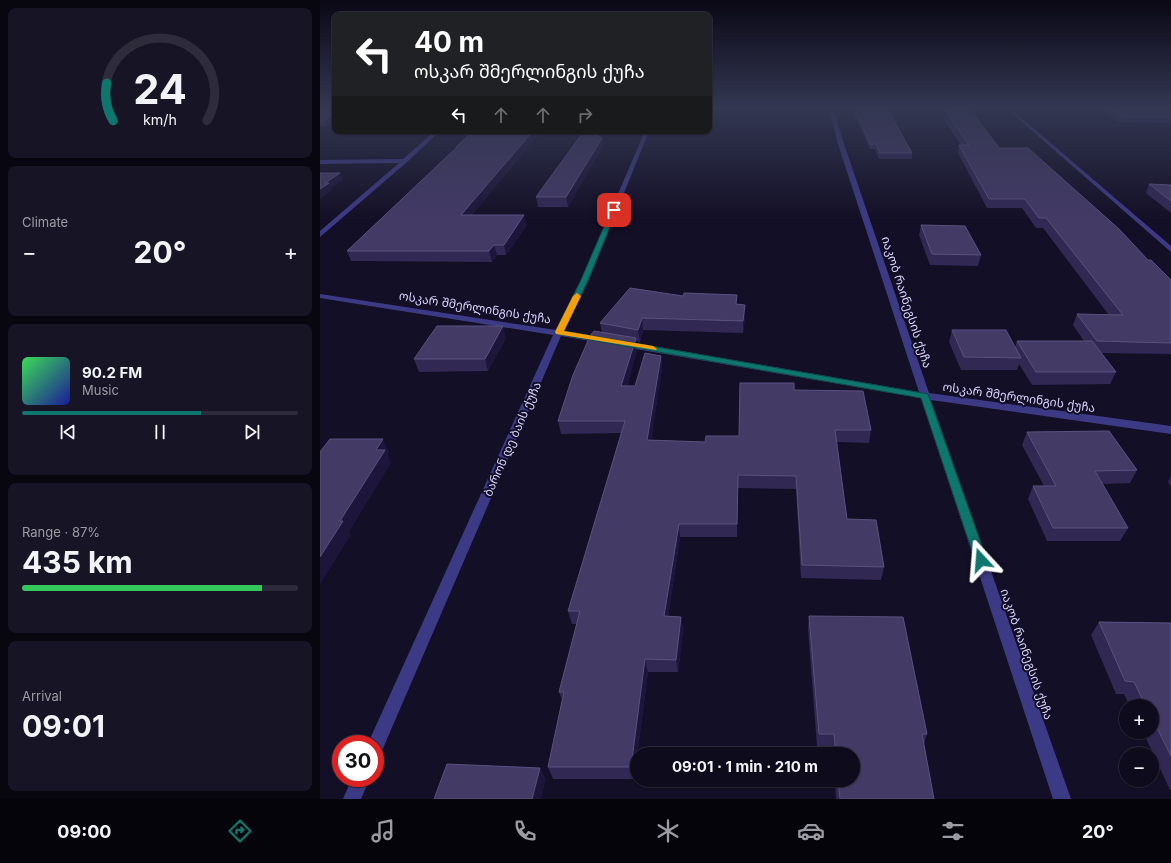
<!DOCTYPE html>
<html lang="en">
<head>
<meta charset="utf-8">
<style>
	:root { --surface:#0e0b1c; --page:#171425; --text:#f1f3f6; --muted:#9b9ba3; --line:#2e2b3b; --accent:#0f766e }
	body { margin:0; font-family:Inter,"Noto Sans Georgian",sans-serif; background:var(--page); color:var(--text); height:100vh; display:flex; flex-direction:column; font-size:15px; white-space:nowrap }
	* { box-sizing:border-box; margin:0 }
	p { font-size:13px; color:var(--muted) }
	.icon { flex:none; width:22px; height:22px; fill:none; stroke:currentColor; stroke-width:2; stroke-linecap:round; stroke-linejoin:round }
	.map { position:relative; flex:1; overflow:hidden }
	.panel { display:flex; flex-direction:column; gap:8px; padding:8px; background:#08060f; width:320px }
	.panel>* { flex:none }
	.hud { position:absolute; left:12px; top:12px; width:380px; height:122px; border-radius:8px; box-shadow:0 1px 3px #0004,0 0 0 1px var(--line); background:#202124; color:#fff; overflow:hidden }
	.controls { position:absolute; left:799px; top:699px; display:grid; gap:8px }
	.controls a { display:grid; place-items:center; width:40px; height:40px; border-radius:50%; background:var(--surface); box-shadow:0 1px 3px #0004,0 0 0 1px var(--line); font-size:20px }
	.speed { position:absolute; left:12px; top:735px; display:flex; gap:8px; font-size:20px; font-weight:700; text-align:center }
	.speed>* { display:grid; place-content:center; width:52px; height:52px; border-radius:50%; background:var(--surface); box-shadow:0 1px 3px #0004,0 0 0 1px var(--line); line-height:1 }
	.speed .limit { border:6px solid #d22; background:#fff; color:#111 }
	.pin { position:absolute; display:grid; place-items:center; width:34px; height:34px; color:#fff; margin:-17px; border-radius:8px; box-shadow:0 2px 6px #0006 }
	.me { position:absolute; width:44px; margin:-22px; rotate:341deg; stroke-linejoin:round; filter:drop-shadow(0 0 3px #0008) }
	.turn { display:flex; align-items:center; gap:14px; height:84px; padding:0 16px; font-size:18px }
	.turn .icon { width:52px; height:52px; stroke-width:2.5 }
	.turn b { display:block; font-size:28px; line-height:34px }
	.lanes { display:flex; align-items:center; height:38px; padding:0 16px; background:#0003; justify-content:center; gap:20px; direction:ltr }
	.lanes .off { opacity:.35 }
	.big { font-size:30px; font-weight:700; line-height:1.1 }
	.panel .tile { flex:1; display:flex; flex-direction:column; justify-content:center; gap:6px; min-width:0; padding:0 14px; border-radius:8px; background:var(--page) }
	.panel .dial { align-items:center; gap:0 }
	.dial svg { height:104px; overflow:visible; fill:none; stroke:var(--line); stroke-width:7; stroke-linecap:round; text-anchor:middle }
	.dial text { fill:var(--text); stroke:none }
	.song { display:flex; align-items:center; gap:12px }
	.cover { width:48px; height:48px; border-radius:6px; background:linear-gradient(135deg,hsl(130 70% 55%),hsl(240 70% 35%)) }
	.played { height:4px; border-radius:2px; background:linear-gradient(90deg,var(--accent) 65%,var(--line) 65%) }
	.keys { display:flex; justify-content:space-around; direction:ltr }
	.heat { display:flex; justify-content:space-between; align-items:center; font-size:22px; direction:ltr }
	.charge { height:6px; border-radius:3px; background:linear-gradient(90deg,#34c759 87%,var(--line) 0) }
	.trip { position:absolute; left:310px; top:747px; width:230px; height:40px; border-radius:20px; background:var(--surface); box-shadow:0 1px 3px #0004,0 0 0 1px var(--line); font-weight:700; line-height:40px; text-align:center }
	.menu { display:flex; height:64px; justify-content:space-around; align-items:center; background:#06040b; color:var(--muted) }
	.menu .icon { width:28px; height:28px }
	.menu .on { color:var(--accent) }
	.menu b { font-size:18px; color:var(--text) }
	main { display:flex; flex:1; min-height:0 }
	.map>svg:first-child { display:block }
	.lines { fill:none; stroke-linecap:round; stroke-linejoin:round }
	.street { fill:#3d3a85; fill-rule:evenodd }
	.wall { fill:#312854 }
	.shaded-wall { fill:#1d163a }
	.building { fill:#433a66; stroke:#5a527e }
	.route { fill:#0f766e; stroke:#0a4d48 }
	.slow { fill:#f59e0b }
	.labels { text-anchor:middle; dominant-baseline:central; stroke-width:4; stroke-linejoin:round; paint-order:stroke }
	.street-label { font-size:12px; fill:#d9d4ff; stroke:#130f26 }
</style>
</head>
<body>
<main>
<section class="panel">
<div class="tile dial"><svg viewBox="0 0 100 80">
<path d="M14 69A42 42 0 1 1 86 69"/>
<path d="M14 69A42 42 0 0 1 9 40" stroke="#0f766e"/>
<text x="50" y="56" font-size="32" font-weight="700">24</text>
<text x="50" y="72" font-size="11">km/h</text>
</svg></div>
<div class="tile"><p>Climate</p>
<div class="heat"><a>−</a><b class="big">20°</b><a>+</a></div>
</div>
<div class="tile">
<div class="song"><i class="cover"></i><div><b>90.2 FM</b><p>Music</p></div></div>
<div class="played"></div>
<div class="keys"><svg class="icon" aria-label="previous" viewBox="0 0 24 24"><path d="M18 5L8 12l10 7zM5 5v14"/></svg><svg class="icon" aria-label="pause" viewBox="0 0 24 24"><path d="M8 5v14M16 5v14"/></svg><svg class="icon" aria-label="next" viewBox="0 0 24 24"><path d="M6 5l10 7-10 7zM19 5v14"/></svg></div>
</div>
<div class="tile"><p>Range · 87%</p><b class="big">435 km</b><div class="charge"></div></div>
<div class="tile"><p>Arrival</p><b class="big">09:01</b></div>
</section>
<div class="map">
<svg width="851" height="799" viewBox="0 0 851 799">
	<rect width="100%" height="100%" fill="#130f26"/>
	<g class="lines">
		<!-- street -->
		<path class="street" d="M509,108H513L524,144L609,393L851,426V434L611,400L751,799H733L601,398L304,347L300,344L304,341L599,392L518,144Z
			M686,108H690L851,246V252Z
			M115,131H120L87,162L0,237V231L79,163L0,164V160L83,159Z
			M325,131H329L269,280L244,331L282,337L286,340L282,343L241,336L61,753L55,755V744H48L49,741L233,335L0,298V294L236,330L261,280Z
			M32,778H50L41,799H23Z"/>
	</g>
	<!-- wall -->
	<path class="wall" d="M0,108L7,126H0Z
		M448,108H481V111H449Z
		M531,108H567L592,153V159H559L555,149H550Z
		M778,108H851V123L799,122Z
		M626,112L679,148L828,260L851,280V354L781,353L796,372L790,384L712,385L699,364L697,370H641L629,342L632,330L695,347L697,341H764L753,325L757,314L789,315L723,228H716L702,208H667L638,153L639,145H641L624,120Z
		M221,131L152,215L207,225L186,255H177L172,262L31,261L27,251L136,148V147Z
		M282,138L283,146L248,207H218L216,197Z
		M829,184L851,185V213L826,193Z
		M601,225L661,255L658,266L610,265L599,235Z
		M418,304L425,317L423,333L323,330L320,342L316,341L317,350L307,386H315L341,356L342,368L331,440L385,442L419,436L474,390L551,430L549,443L517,442L527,519L564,567L561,580L481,578L476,489L418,488L417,537H360L348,617H361L363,630L358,672H328L314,779H233L228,767L242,700L239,692L257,624H252L248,611L301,433L241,434L238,421L282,332L280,323Z
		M186,338L168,371L99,372L94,359Z
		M707,432L817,470L810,483L782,484L808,528L800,541H727L708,499L713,486H724L702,445Z
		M851,476V487L848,482Z
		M489,616L607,734L604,744L614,799H516L515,780H533V754H513L512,746H497L488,629Z
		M779,622L851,623V790H850L823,732H832V706H810L804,694H796L771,635Z"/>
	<!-- shaded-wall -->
	<path class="shaded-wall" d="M15,114V122L7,126L4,120Z
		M213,131H221L144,225L141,215Z
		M282,138L283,146L248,207L246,197Z
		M20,173L23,180L11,188L12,190L0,199V189L5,183Z
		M204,215L207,225L186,255L184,245Z
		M174,245L177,255L172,262L169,251Z
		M425,305V317L423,333V321Z
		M322,318L323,330L320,342L318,330Z
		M183,326L186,338L168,371L165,359Z
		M316,338L317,350L303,399L301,386Z
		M341,356L342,368L329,453L327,440Z
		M63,439L69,452L68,455L71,463L29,532L31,535L0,584V557L20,521L56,450Z
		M359,524L360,537L346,629L344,616Z
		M361,617L363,630L358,672L356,660Z
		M325,659L328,672L314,779L311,767Z
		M220,768L226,779L221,799H212Z"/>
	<!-- building -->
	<path class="building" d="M0,108H15V114L4,120H0Z
		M534,108H567L592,153H560L556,144H550Z
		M632,108H649L679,148H708L799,229L828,260H831L851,280V343L777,341L757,314L803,315L726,218H719L705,199H669L639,145H649L626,112Z
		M787,108H851V117H801Z
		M153,131H213L141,215H204L184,245H174L169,251H27L137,147H136Z
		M264,131H270L282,138L246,197H216Z
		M0,173H20L5,183H9L0,189Z
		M829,184L851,185V201Z
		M601,225L645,226L661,255L612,254Z
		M310,288L363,296L364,293L417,295L416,304L425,305L423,321L322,318L318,330L280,323Z
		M117,326H183L165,359H94Z
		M632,330H686L701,358L644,357Z
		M274,331L316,338L301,386H315L325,353L341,356L327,440L385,442L386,436H419L420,383H474V390L543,391L551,430H515L527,519L556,520L564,567L482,565L476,476L418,475L417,524H359L344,616L361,617L356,660L325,659L311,767H228L244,692H239L260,611H248L305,421H238L253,375L270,336Z
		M697,341H772L796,372H716Z
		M789,431L817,470L775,471L808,528H733L713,486H736L707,432Z
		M10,439H63L56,450H65L20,521H23L0,557V452Z
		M489,616L583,617L607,734H602L614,799H520L518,780H533V754H516L514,734H499Z
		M779,622L851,623V756L832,718V706H826L814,682L805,681Z
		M127,764L220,768L212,799H114Z"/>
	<!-- sky -->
	<linearGradient id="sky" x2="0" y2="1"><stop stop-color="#0a0815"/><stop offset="0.49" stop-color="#333752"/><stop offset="1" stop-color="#333752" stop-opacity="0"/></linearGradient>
	<rect width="851" height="220" fill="url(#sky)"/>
	<!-- route -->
	<path class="route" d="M292,208L297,210L268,280L244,331L608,394L667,560L665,564L661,565L657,564L655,560L601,398L236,334L235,332L261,280Z"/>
	<!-- slow -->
	<path class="slow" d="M257,293L261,296L244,331L333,346L337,349L336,350L236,334L235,332L253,296Z"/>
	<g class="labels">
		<!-- street labels -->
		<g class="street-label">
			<text transform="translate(587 302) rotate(72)">იაკობ რაინეგსის ქუჩა</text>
			<text transform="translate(155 307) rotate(9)">ოსკარ შმერლინგის ქუჩა</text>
			<text transform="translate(699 397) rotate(8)">ოსკარ შმერლინგის ქუჩა</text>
			<text transform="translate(192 439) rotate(-66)">ბარონ დე ბაის ქუჩა</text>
			<text transform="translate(707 654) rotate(71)">იაკობ რაინეგსის ქუჩა</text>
		</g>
	</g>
</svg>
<div class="controls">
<a>+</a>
<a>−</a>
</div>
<div class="speed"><div class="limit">30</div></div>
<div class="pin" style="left:294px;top:210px;background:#d93025"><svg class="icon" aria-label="arrive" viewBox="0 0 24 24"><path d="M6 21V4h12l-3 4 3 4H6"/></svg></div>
<svg class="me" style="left:661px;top:560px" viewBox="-20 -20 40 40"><path d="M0-17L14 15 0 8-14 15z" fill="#0f766e" stroke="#fff" stroke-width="4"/></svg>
<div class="trip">09:01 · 1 min · 210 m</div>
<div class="hud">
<div class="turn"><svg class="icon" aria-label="left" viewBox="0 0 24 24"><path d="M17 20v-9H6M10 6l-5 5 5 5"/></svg><div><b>40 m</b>ოსკარ შმერლინგის ქუჩა</div></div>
<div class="lanes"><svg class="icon" aria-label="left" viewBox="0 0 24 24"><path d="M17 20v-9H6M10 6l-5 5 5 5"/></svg><svg class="icon off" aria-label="ahead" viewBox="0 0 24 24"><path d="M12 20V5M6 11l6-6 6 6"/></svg><svg class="icon off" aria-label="ahead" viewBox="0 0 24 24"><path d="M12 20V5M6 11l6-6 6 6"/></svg><svg class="icon off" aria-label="right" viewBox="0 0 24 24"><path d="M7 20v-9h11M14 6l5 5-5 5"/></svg></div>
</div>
</div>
</main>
<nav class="menu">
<b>09:00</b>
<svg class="icon on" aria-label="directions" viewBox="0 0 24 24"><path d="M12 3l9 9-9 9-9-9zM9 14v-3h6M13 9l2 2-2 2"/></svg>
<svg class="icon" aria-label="music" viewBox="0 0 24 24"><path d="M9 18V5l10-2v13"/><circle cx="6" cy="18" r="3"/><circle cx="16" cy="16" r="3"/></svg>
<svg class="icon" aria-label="phone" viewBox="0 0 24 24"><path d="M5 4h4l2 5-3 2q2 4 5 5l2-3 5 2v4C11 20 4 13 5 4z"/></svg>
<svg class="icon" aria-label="climate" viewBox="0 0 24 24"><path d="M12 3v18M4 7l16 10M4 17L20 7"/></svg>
<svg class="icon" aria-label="car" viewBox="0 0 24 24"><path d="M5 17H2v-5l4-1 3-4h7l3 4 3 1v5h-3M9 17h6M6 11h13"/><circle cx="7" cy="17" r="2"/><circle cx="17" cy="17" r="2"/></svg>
<svg class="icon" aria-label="filters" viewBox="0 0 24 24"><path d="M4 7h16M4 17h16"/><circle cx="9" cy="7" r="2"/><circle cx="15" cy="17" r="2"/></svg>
<b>20°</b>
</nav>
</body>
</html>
